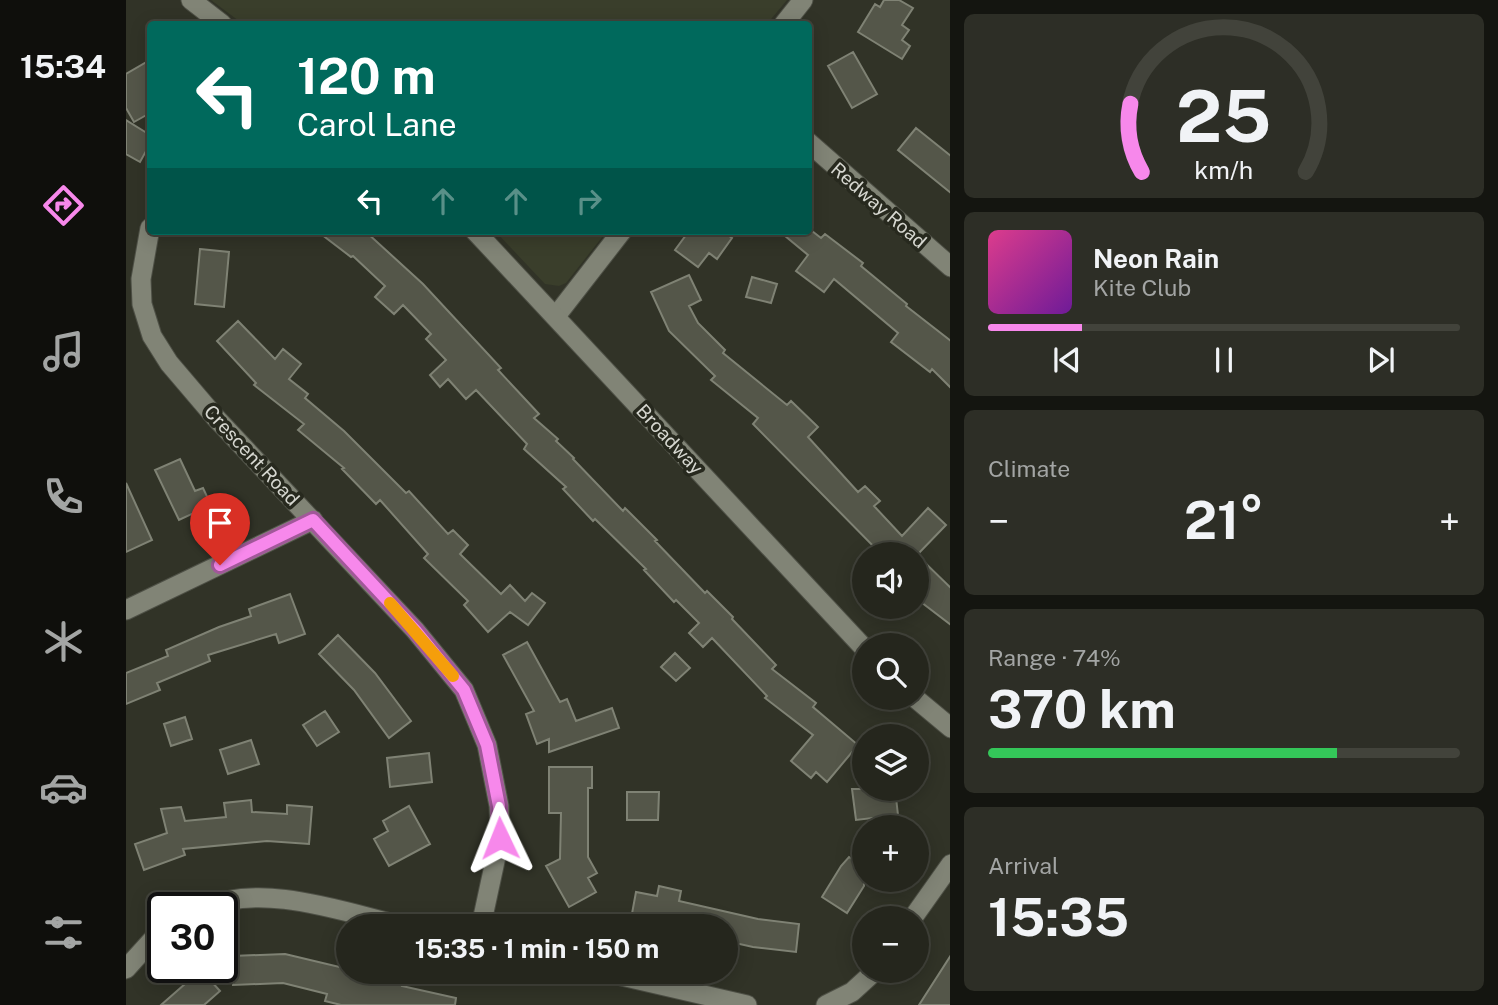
<!DOCTYPE html>
<html lang="en">
<head>
<meta charset="utf-8">
<style>
	:root { --surface:#25261d; --page:#2d2e26; --text:#f1f3f6; --muted:#a3a5a4; --line:#42433b; --accent:#f788eb }
	body { margin:0; font-family:"Public Sans",sans-serif; background:var(--page); color:var(--text); height:100vh; display:flex; flex-direction:column; font-size:26px; white-space:nowrap }
	* { box-sizing:border-box; margin:0 }
	p { font-size:23px; color:var(--muted) }
	.icon { flex:none; width:38px; height:38px; fill:none; stroke:currentColor; stroke-width:2; stroke-linecap:round; stroke-linejoin:round }
	.map { position:relative; flex:1; overflow:hidden }
	.sheet { display:flex; flex-direction:column; gap:14px; padding:14px; background:#141510; width:548px }
	.sheet>* { flex:none }
	.guide { position:absolute; left:21px; top:21px; width:665px; height:214px; border-radius:7px; box-shadow:0 4px 18px #0003,0 0 0 2px var(--line); background:#00695c; color:#fff; overflow:hidden }
	.buttons { position:absolute; left:726px; top:542px; display:grid; gap:14px }
	.buttons a { display:grid; place-items:center; width:77px; height:77px; border-radius:50%; background:var(--surface); box-shadow:0 4px 18px #0003,0 0 0 2px var(--line); font-size:35px }
	.speed { position:absolute; left:21px; top:892px; display:flex; gap:14px; font-size:35px; font-weight:700; text-align:center }
	.speed>* { display:grid; place-content:center; width:91px; height:91px; border-radius:50%; background:var(--surface); box-shadow:0 4px 18px #0003,0 0 0 2px var(--line); line-height:1 }
	.speed .limit { border:4px solid #111; border-radius:10px; background:#fff; color:#111 }
	.pin { position:absolute; display:grid; place-items:center; width:60px; height:60px; color:#fff; margin:-72px -30px; border-radius:50% 50% 50% 0; rotate:-45deg; box-shadow:0 0 7px #0007 }
	.pin .icon { rotate:45deg }
	.me { position:absolute; width:77px; margin:-38px; rotate:358deg; stroke-linejoin:round; filter:drop-shadow(0 0 5px #0008) }
	.turn { display:flex; align-items:center; gap:24px; height:147px; padding:0 35px; font-size:32px }
	.turn .icon { width:91px; height:91px; stroke-width:2.5 }
	.turn b { display:block; font-size:49px; line-height:60px }
	.lanes { display:flex; align-items:center; height:66px; padding:0 35px; background:#0003; justify-content:center; gap:35px; direction:ltr }
	.lanes .off { opacity:.35 }
	.big { font-size:52px; font-weight:700; line-height:1.1 }
	.sheet .card { flex:1; display:flex; flex-direction:column; justify-content:center; gap:10px; min-width:0; padding:0 24px; border-radius:10px; background:var(--page) }
	.sheet .dial { align-items:center; gap:0 }
	.dial svg { height:182px; overflow:visible; fill:none; stroke:var(--line); stroke-width:7; stroke-linecap:round; text-anchor:middle }
	.dial text { fill:var(--text); stroke:none }
	.song { display:flex; align-items:center; gap:21px }
	.cover { width:84px; height:84px; border-radius:10px; background:linear-gradient(135deg,hsl(330 70% 55%),hsl(280 70% 35%)) }
	.played { height:7px; border-radius:4px; background:linear-gradient(90deg,var(--accent) 20%,var(--line) 20%) }
	.keys { display:flex; justify-content:space-around; direction:ltr }
	.heat { display:flex; justify-content:space-between; align-items:center; font-size:38px; direction:ltr }
	.charge { height:10px; border-radius:5px; background:linear-gradient(90deg,#34c759 74%,var(--line) 0) }
	.trip { position:absolute; left:210px; top:914px; width:402px; height:70px; border-radius:35px; background:var(--surface); box-shadow:0 4px 18px #0003,0 0 0 2px var(--line); font-weight:700; line-height:70px; text-align:center }
	main { display:flex; flex:1; min-height:0 }
	.tabs { display:flex; flex-direction:column; width:126px; justify-content:space-around; align-items:center; background:#0f0f0c; color:var(--muted) }
	.tabs .icon { width:49px; height:49px }
	.tabs .active { color:var(--accent) }
	.tabs b { font-size:32px; color:var(--text) }
	.map>svg:first-child { display:block }
	.built { fill:#3a3e2b }
	.building { fill:#545649; stroke:#7f8274; stroke-width:2 }
	.lines { fill:none; stroke-linecap:round; stroke-linejoin:round }
	.minor-casing { stroke:#4e5046; stroke-width:21 }
	.tertiary-casing { stroke:#4e5046; stroke-width:21 }
	.minor { stroke:#818476; stroke-width:19 }
	.tertiary { stroke:#818476; stroke-width:19 }
	.route-casing { stroke:#a15899; stroke-width:18 }
	.route { stroke:#f788eb; stroke-width:12 }
	.slow { stroke:#f59e0b; stroke-width:12 }
	.labels { text-anchor:middle; dominant-baseline:central; stroke-width:7; stroke-linejoin:round; paint-order:stroke }
	.street-label { font-size:19px; fill:#d6d7d0; stroke:#27291e }
</style>
</head>
<body>
<main>
<nav class="tabs">
<b>15:34</b>
<svg class="icon active" aria-label="directions" viewBox="0 0 24 24"><path d="M12 3l9 9-9 9-9-9zM9 14v-3h6M13 9l2 2-2 2"/></svg>
<svg class="icon" aria-label="music" viewBox="0 0 24 24"><path d="M9 18V5l10-2v13"/><circle cx="6" cy="18" r="3"/><circle cx="16" cy="16" r="3"/></svg>
<svg class="icon" aria-label="phone" viewBox="0 0 24 24"><path d="M5 4h4l2 5-3 2q2 4 5 5l2-3 5 2v4C11 20 4 13 5 4z"/></svg>
<svg class="icon" aria-label="climate" viewBox="0 0 24 24"><path d="M12 3v18M4 7l16 10M4 17L20 7"/></svg>
<svg class="icon" aria-label="car" viewBox="0 0 24 24"><path d="M5 17H2v-5l4-1 3-4h7l3 4 3 1v5h-3M9 17h6M6 11h13"/><circle cx="7" cy="17" r="2"/><circle cx="17" cy="17" r="2"/></svg>
<svg class="icon" aria-label="filters" viewBox="0 0 24 24"><path d="M4 7h16M4 17h16"/><circle cx="9" cy="7" r="2"/><circle cx="15" cy="17" r="2"/></svg>
</nav>
<div class="map">
<svg width="825" height="1005" viewBox="0 0 825 1005">
	<rect width="100%" height="100%" fill="#313327"/>
	<!-- built -->
	<path class="built" d="M85,0H661L641,24H117Z
		M369,231H481L440,283L433,286L419,284Z"/>
	<!-- building -->
	<path class="building" d="M758,0H773L787,8L776,25L783,30L776,40L784,46L776,59L732,32L749,4L754,7Z
		M727,52L751,94L726,108L702,66Z
		M24,60V113L8,122L0,108V74Z
		M0,120L24,135V144L14,162L0,154Z
		M790,128L825,156V193L772,150Z
		M191,231H239L297,284L375,368L372,370L413,414L408,418L432,439L430,441L448,458L447,459L497,511L499,508L531,540L529,541L579,593L581,591L607,617L606,619L650,665L646,669L690,703L687,707L732,745L701,782L690,772L685,778L665,761L687,735L639,698L641,696L586,638L577,647L563,633L573,623L550,600L548,602L518,570L520,569L469,519L467,521L437,489L440,487L398,449L401,444L350,390L340,399L322,379L314,387L304,375L320,360L300,339L305,334L277,305L268,314L249,297L259,286L227,256L225,257Z
		M563,231H596L606,238L591,259L583,253L572,267L549,250Z
		M653,231H686L695,238L699,234L737,263L735,266L781,304L780,306L825,341V388L806,369L804,372L765,342L772,333L708,279L698,292L670,271L682,255Z
		M74,249L103,252L98,307L69,304Z
		M563,275L575,300L563,306L572,323L599,350L597,353L661,405L665,401L692,427L682,437L732,492L739,486L754,501L748,506L776,536L802,508L820,525L791,555L825,588V625L791,599V555H756L627,424L632,418L585,380L589,376L543,331L525,292Z
		M626,277L651,284L645,303L620,297Z
		M112,321L149,359L157,349L175,364L163,379L182,394L179,398L218,431L280,493L283,491L322,534L327,530L342,545L334,554L375,594L384,585L399,601L406,593L419,603L402,625L384,612L362,632L338,605L342,601L298,558L302,554L254,500L250,504L216,469L218,468L172,430L178,424L128,385L130,383L91,341Z
		M54,459L69,491L77,488L85,505L53,520L29,470Z
		M0,483L26,540L0,552Z
		M164,594L179,634L153,643L150,634L82,655L84,661L31,683L34,690L0,704V673L42,656L40,650L93,627L125,616L123,609Z
		M212,635L249,673L285,721L263,738L228,690L193,654Z
		M401,642L434,702L441,699L450,721L486,708L493,728L423,752V739L411,744L400,714L408,711L377,655Z
		M549,653L564,668L550,681L535,667Z
		M199,711L213,732L191,746L177,725Z
		M59,717L66,739L45,746L38,724Z
		M125,740L133,764L102,774L94,750Z
		M303,753L306,782L264,787L261,758Z
		M423,767H466V788H462V857L471,873L462,878L470,892L443,907L420,866L434,859L435,813H423Z
		M726,789H769L772,815L730,820Z
		M501,792H533L532,820H501Z
		M125,800L126,812L161,814V805L186,807L183,844L141,841L57,849L59,855L18,870L9,844L41,833L35,809L55,807L59,821L100,817L98,803Z
		M283,806L304,844L263,866L248,839L262,831L257,821Z
		M738,841V886L721,913L696,897L715,866L723,857L726,859Z
		M533,886L555,891L553,901L632,919L673,924L670,952L627,947L600,941V926H535L505,919L510,892L531,896Z
		M159,954L222,969V971L277,982L276,986L330,998L329,1005H215L199,1001L201,994L157,983L107,985L106,956Z
		M825,955V1005H793Z
		M75,970L94,991L78,1005H35Z"/>
	<g class="lines">
		<!-- minor casing -->
		<g class="minor-casing">
			<path id="minor" d="M658,24L677,0
				M682,142L825,267
				M24,228L15,279L16,304L26,336L43,363L89,417L289,630L338,690L361,745L373,806L374,838L355,926
				M430,316L496,231
				M0,610L187,520
				M78,908C137,882 217,912 277,926
				M786,919L825,864
				M0,969L27,939L37,932
				M474,971L621,1005
				M700,1005L726,992L749,971"/>
		</g>
		<!-- tertiary casing -->
		<g class="tertiary-casing">
			<path id="tertiary" d="M65,0L96,24
				M349,231L738,648
				M789,698L825,728"/>
		</g>
		<!-- minor -->
		<use href="#minor" class="minor"/>
		<!-- tertiary -->
		<use href="#tertiary" class="tertiary"/>
	</g>
	<g class="lines">
		<!-- route casing -->
		<g class="route-casing">
			<path id="route" d="M94,565L187,520L289,630L338,690L361,745L373,806L374,838"/>
		</g>
		<!-- route -->
		<use href="#route" class="route"/>
		<!-- slow -->
		<path class="slow" d="M264,603L327,676"/>
	</g>
	<g class="labels">
		<!-- street labels -->
		<g class="street-label">
			<text transform="translate(753 205) rotate(41)">Redway Road</text>
			<text transform="translate(544 439) rotate(47)">Broadway</text>
			<text transform="translate(126 455) rotate(47)">Crescent Road</text>
		</g>
	</g>
</svg>
<div class="buttons">
<a><svg class="icon" aria-label="sound" viewBox="0 0 24 24"><path d="M4 9h4l5-4v14l-5-4H4zM17 9q2 3 0 6"/></svg></a>
<a><svg class="icon" aria-label="search" viewBox="0 0 24 24"><circle cx="10" cy="10" r="6"/><path d="M15 15l6 6"/></svg></a>
<a><svg class="icon" aria-label="layers" viewBox="0 0 24 24"><path d="M12 4l9 5-9 5-9-5zM3 14l9 5 9-5"/></svg></a>
<a>+</a>
<a>−</a>
</div>
<div class="speed"><div class="limit">30</div></div>
<div class="pin" style="left:94px;top:565px;background:#d93025"><svg class="icon" aria-label="arrive" viewBox="0 0 24 24"><path d="M6 21V4h12l-3 4 3 4H6"/></svg></div>
<svg class="me" style="left:374px;top:838px" viewBox="-20 -20 40 40"><path d="M0-17L14 15 0 8-14 15z" fill="#f788eb" stroke="#fff" stroke-width="4"/></svg>
<div class="trip">15:35 · 1 min · 150 m</div>
<div class="guide">
<div class="turn"><svg class="icon" aria-label="left" viewBox="0 0 24 24"><path d="M17 20v-9H6M10 6l-5 5 5 5"/></svg><div><b>120 m</b>Carol Lane</div></div>
<div class="lanes"><svg class="icon" aria-label="left" viewBox="0 0 24 24"><path d="M17 20v-9H6M10 6l-5 5 5 5"/></svg><svg class="icon off" aria-label="ahead" viewBox="0 0 24 24"><path d="M12 20V5M6 11l6-6 6 6"/></svg><svg class="icon off" aria-label="ahead" viewBox="0 0 24 24"><path d="M12 20V5M6 11l6-6 6 6"/></svg><svg class="icon off" aria-label="right" viewBox="0 0 24 24"><path d="M7 20v-9h11M14 6l5 5-5 5"/></svg></div>
</div>
</div>
<section class="sheet">
<div class="card dial"><svg viewBox="0 0 100 80">
<path d="M14 69A42 42 0 1 1 86 69"/>
<path d="M14 69A42 42 0 0 1 9 39" stroke="#f788eb"/>
<text x="50" y="56" font-size="32" font-weight="700">25</text>
<text x="50" y="72" font-size="11">km/h</text>
</svg></div>
<div class="card">
<div class="song"><i class="cover"></i><div><b>Neon Rain</b><p>Kite Club</p></div></div>
<div class="played"></div>
<div class="keys"><svg class="icon" aria-label="previous" viewBox="0 0 24 24"><path d="M18 5L8 12l10 7zM5 5v14"/></svg><svg class="icon" aria-label="pause" viewBox="0 0 24 24"><path d="M8 5v14M16 5v14"/></svg><svg class="icon" aria-label="next" viewBox="0 0 24 24"><path d="M6 5l10 7-10 7zM19 5v14"/></svg></div>
</div>
<div class="card"><p>Climate</p>
<div class="heat"><a>−</a><b class="big">21°</b><a>+</a></div>
</div>
<div class="card"><p>Range · 74%</p><b class="big">370 km</b><div class="charge"></div></div>
<div class="card"><p>Arrival</p><b class="big">15:35</b></div>
</section>
</main>
</body>
</html>
